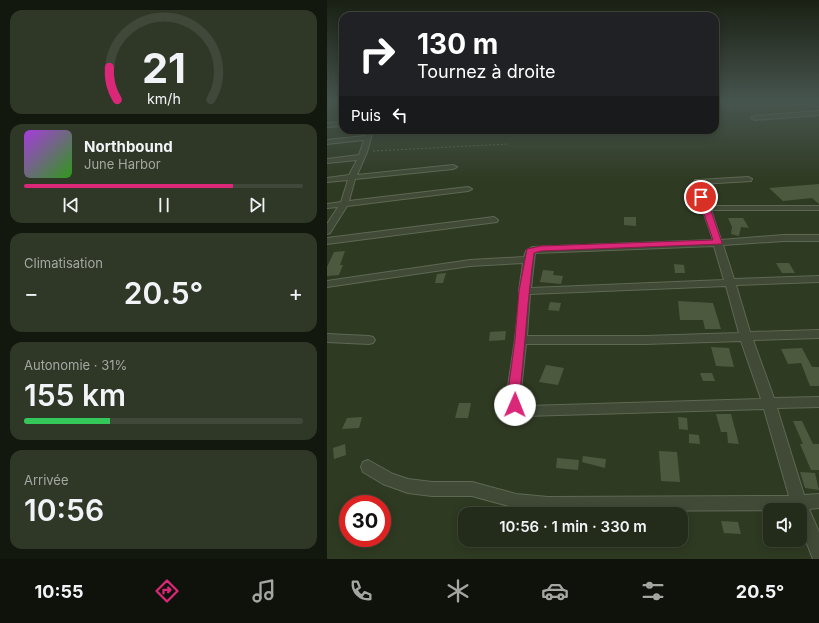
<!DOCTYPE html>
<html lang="fr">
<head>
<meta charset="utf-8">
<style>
	:root { --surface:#232c1a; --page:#2f3827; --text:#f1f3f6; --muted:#a3a7a2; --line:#404839; --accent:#db2777 }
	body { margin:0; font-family:Inter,sans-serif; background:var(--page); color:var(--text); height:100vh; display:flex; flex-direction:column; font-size:15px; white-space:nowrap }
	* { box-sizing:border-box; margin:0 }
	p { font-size:13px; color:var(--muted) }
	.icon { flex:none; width:22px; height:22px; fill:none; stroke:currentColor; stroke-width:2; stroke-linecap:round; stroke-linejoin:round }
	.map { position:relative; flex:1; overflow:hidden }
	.side { display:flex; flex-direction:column; gap:10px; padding:10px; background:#13180e; width:327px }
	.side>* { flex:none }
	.banner { position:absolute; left:12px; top:12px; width:380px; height:122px; border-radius:12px; box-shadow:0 2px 10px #0003,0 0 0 1px var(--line); background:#202124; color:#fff; overflow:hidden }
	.fabs { position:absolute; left:436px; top:503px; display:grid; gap:8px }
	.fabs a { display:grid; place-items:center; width:44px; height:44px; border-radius:8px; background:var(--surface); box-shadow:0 2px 10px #0003,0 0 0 1px var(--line); font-size:20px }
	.speed { position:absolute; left:12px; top:495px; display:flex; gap:8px; font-size:20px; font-weight:700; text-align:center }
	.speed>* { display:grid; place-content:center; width:52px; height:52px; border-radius:50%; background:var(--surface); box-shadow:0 2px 10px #0003,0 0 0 1px var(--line); line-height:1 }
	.speed .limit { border:6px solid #d22; background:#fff; color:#111 }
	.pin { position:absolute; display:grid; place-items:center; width:34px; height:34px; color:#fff; margin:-17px; border:2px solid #fff; border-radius:50%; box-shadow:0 1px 4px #0007 }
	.me { position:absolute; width:44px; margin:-22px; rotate:1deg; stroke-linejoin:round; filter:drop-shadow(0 0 3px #0008) }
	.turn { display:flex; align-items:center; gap:14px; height:84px; padding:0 12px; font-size:18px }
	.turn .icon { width:52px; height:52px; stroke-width:2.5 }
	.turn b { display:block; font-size:28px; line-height:34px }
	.then { display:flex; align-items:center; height:38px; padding:0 12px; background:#0003; gap:8px; font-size:15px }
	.big { font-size:30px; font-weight:600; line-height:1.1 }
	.side .card { flex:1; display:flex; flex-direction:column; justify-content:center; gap:6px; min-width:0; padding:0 14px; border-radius:12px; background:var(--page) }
	.side .dial { align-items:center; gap:0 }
	.dial svg { height:104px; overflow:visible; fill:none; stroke:var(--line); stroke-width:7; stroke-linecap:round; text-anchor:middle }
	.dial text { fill:var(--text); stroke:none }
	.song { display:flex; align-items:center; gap:12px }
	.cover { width:48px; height:48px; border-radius:6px; background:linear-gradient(135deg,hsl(280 70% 55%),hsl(110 70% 35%)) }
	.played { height:4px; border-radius:2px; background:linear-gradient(90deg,var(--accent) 75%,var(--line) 75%) }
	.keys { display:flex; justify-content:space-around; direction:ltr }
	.heat { display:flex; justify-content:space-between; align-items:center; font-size:22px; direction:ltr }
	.charge { height:6px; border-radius:3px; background:linear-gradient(90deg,#34c759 31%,var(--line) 0) }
	.trip { position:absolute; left:131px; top:507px; width:230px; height:40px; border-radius:12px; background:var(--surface); box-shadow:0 2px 10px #0003,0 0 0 1px var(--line); font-weight:600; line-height:40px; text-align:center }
	.dock { display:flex; height:64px; justify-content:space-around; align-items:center; background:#0e120a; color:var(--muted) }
	.dock .icon { width:28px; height:28px }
	.dock .selected { color:var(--accent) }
	.dock b { font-size:18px; color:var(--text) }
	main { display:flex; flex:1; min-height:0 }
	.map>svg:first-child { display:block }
	.building { fill:#4d593e }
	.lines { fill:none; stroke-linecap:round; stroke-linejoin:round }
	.street-casing { stroke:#5e6854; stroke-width:2 }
	.path { stroke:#5f614b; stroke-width:1; stroke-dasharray:2 2; stroke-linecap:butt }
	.street { fill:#404a36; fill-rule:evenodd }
	.route { fill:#db2777; stroke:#8e194d }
</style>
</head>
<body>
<main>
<section class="side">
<div class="card dial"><svg viewBox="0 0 100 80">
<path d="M14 69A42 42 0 1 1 86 69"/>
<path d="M14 69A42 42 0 0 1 8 44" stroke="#db2777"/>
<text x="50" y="56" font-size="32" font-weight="700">21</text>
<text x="50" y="72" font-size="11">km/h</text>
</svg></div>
<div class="card">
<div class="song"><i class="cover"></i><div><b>Northbound</b><p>June Harbor</p></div></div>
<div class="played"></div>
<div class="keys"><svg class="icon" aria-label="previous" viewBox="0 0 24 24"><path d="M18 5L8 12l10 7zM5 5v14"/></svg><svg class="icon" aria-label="pause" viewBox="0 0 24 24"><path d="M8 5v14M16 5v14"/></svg><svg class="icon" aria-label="next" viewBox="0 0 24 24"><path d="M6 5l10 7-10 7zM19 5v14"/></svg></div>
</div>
<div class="card"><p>Climatisation</p>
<div class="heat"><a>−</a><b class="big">20.5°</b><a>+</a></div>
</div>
<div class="card"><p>Autonomie · 31%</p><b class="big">155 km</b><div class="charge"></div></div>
<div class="card"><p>Arrivée</p><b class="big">10:56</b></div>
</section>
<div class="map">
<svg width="492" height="559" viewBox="0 0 492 559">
	<rect width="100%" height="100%" fill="#2f3a22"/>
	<!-- building -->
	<path class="building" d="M492,184V204L485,198L456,201L442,188Z
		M297,217H309V226L297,225Z
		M401,218H416L422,228L414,227L412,236L404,234L405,227Z
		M18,251L13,265H16L12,275L0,276V267L7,252Z
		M449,263H462L468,273H455Z
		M347,264L357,265L358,273H348Z
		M216,270L227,271L226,275L236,276L234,284L213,282Z
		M119,273L116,283H108L110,274Z
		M351,301L386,303L394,329H378L376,320H353Z
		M223,302L234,303L232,311L221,310Z
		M179,331L178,340L162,341L163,332Z
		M384,347L402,348L407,367L389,366Z
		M475,348L485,367H492V386H483L474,363L461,364L454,349Z
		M219,365L237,368L231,385L212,382Z
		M373,373H385L388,381H376Z
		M132,403H144L141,418H128Z
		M389,414H404L412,444L401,443L400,432H394Z
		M35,417L32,428L15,429L20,418Z
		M351,417L360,418L361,430L352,429Z
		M466,421H475L486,444H492V470H484L473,444H476Z
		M362,434L372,435L373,444L362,443Z
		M18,444L19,455L7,459L6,448Z
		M332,451L350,452L353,482L334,481Z
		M256,456L279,459L278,468L255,462Z
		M230,458L252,460L251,470L229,468Z
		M473,472L488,473L492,490L478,488Z
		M394,521L411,522L414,534L397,533Z"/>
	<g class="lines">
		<!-- street casing -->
		<g class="street-casing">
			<path id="street" d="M492,111V115L427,120L424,118L427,116Z
				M16,122V126L0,127V123Z
				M40,130H46L40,152L30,175L126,165L130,167L126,169L28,179L22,201L141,187L145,189L141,191L20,206L3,233L0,234V224L11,207L0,208V204L14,202L21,180L0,182V178L22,175L30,160L0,163V159L32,155L37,140L0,144V140L38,136Z
				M421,177L425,179L424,181L373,184L372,186L382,206H492V210H384L394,240L457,235H492V241H457L396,245L407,279L492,276V282L409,285L423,332L492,330V338L426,340L447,398L492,397V407L450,408L477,495L492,494V508L482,509L492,532V559H486L473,526V510L221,511L189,508L145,496H105L81,493L56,484L36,472L34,467L36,462L41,460L66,474L81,479L105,482H145L189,494L221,497L462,496L437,409L198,416L183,409L179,399L188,340L193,293L192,291L196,263L143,266L0,287V281L143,260L197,257L199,251L205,247L386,240L375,208L364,186L368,180H371ZM387,246L397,280L204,288L208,253ZM399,286L412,333L318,336H200L203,294ZM414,341L434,399L200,406L193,402V399L199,344H318Z
				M167,217L171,220L170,222L0,244V238Z
				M0,334L42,336L46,337L48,340L46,343L42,344L0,342Z"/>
		</g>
		<!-- path -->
		<path class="path" d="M46,151L182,144"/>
		<!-- street -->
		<use href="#street" class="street"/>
	</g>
	<!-- sky -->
	<linearGradient id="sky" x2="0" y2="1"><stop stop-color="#1a2013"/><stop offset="0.56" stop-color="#47554f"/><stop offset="1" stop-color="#47554f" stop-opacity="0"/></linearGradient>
	<rect width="492" height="181" fill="url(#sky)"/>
	<!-- route -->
	<path class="route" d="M371,195H376L383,208L395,243L394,244L214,251L207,253C200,301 198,350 192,399L194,405L192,408L188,410L184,408L180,399L188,340L192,291L200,249L214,246L386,240L375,208L370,197Z"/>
</svg>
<div class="fabs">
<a><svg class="icon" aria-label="sound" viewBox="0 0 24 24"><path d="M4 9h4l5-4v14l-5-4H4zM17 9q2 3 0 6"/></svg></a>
</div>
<div class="speed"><div class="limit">30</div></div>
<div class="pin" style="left:374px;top:197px;background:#d93025"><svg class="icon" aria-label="arrive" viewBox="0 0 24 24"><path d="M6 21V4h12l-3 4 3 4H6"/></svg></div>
<svg class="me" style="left:188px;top:405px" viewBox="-20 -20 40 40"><circle r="19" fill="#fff"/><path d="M0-13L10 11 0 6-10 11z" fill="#db2777"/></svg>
<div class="trip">10:56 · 1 min · 330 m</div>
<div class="banner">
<div class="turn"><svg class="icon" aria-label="right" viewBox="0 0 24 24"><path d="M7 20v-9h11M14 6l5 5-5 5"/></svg><div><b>130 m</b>Tournez à droite</div></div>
<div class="then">Puis<svg class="icon" aria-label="left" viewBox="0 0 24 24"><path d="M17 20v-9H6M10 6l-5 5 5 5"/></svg></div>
</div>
</div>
</main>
<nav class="dock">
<b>10:55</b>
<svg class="icon selected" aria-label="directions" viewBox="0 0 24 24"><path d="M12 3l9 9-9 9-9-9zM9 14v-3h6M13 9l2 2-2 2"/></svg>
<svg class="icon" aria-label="music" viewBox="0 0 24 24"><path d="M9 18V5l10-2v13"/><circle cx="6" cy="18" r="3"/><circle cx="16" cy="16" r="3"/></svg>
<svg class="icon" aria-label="phone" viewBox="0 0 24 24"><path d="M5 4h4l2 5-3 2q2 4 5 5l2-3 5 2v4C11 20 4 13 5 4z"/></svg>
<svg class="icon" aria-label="climate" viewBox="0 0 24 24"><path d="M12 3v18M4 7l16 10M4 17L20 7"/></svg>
<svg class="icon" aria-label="car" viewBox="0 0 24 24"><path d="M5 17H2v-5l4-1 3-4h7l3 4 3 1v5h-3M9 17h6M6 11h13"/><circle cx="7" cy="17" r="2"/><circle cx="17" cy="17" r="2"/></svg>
<svg class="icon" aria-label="filters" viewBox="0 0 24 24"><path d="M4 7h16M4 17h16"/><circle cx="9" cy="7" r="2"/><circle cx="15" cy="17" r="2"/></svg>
<b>20.5°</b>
</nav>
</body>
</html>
